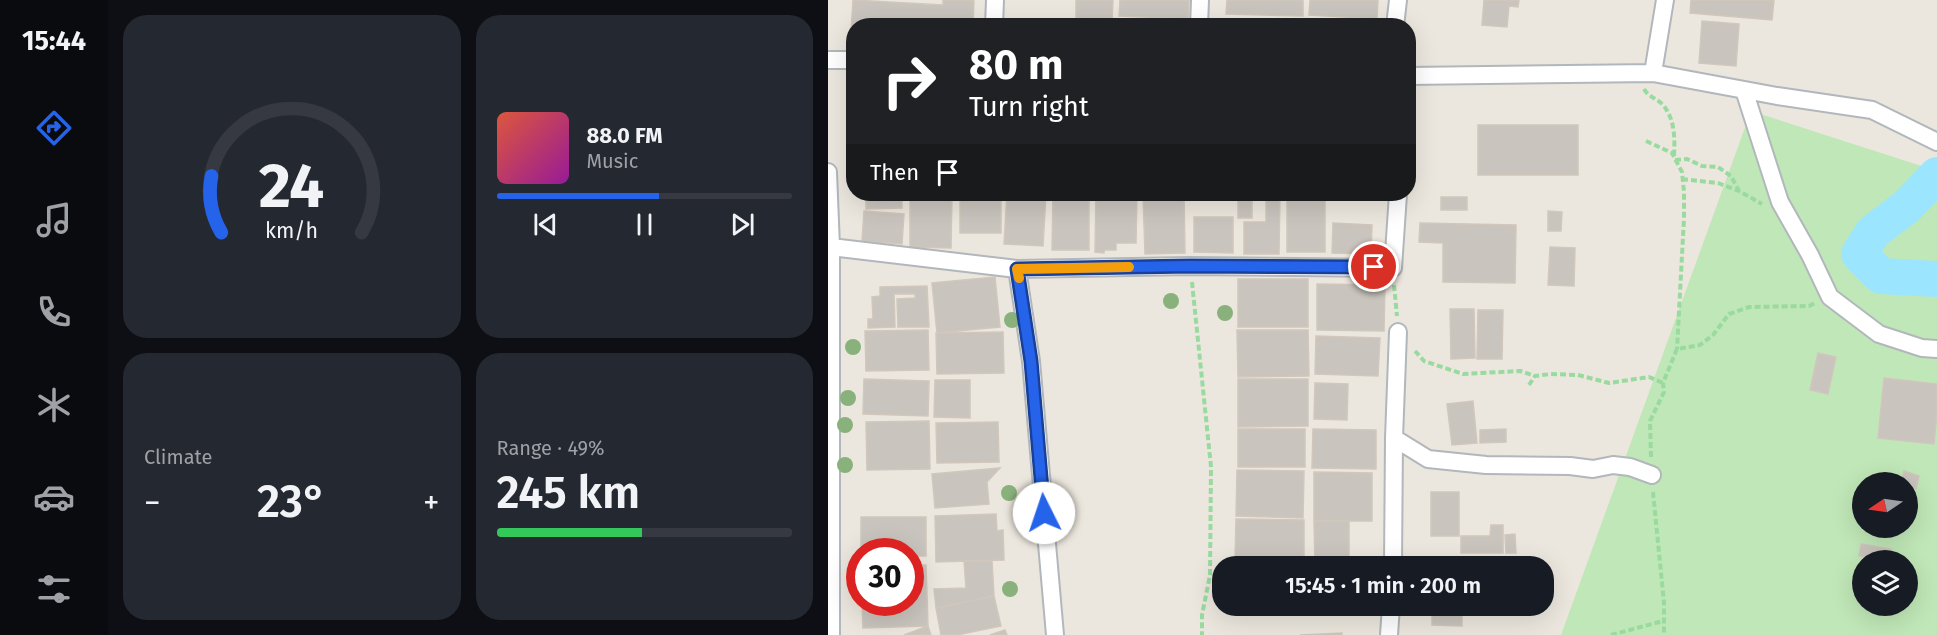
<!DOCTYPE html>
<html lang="en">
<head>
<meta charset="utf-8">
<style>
	:root { --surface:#171b24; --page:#242831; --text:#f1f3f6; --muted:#9ea1a6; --line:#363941; --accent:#2563eb }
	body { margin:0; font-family:"Fira Sans",sans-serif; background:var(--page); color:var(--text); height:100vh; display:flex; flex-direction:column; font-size:22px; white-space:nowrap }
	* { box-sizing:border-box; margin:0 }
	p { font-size:20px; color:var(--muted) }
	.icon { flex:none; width:33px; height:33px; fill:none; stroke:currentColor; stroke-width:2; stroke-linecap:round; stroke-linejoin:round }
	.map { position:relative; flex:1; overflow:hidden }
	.drawer { display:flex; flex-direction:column; gap:15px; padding:15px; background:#0d0f14; width:720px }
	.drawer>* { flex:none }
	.banner { position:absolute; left:18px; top:18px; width:570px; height:183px; border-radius:24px; box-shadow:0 6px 24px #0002; background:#202124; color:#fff; overflow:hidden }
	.needle { width:39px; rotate:257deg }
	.fabs { position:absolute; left:1024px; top:472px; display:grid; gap:12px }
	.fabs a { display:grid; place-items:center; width:66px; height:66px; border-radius:50%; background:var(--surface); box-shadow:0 6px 24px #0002; font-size:30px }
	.speed { position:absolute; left:18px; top:538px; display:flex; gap:12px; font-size:30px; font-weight:700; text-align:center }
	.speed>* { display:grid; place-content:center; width:78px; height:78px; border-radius:50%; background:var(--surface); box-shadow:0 6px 24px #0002; line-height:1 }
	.speed .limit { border:9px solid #d22; background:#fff; color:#111 }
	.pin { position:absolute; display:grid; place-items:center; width:51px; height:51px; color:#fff; margin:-26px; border:3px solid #fff; border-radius:50%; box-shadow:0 2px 6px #0007 }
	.me { position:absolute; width:66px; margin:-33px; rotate:356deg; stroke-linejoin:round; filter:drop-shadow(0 0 4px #0008) }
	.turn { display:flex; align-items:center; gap:21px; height:126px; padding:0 24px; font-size:27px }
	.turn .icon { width:78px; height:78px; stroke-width:2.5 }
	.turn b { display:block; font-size:42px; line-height:51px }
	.then { display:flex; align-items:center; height:57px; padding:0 24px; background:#0003; gap:12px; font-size:22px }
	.big { font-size:45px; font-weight:600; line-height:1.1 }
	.drawer .widget { flex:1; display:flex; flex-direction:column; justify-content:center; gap:9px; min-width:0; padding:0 21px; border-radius:24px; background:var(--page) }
	.drawer .dial { align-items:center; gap:0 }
	.dial svg { height:156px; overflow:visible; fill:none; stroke:var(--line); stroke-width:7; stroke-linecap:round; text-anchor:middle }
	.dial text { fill:var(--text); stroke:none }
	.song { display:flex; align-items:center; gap:18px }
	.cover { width:72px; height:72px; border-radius:9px; background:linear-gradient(135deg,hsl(10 70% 55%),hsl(300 70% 35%)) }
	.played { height:6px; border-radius:3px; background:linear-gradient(90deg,var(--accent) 55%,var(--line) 55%) }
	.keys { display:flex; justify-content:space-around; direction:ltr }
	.heat { display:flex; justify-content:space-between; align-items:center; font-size:33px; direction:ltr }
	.charge { height:9px; border-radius:4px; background:linear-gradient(90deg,#34c759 49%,var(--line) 0) }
	.drawer .tiles { flex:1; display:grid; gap:15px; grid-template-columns:repeat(2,1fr) }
	.trip { position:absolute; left:384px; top:556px; width:342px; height:60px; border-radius:24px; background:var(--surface); box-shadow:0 6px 24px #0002; font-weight:600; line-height:60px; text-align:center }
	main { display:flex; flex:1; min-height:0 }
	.tabs { display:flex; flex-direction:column; width:108px; justify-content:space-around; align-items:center; background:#090b0e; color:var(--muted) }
	.tabs .icon { width:42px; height:42px }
	.tabs .current { color:var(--accent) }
	.tabs b { font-size:27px; color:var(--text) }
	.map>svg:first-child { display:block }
	.green { fill:#c0e7b7; fill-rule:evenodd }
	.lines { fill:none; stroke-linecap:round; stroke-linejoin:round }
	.river { stroke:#9be5ff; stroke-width:36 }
	.building { fill:#c9c4bd; stroke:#d1c7bc; stroke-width:1.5 }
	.minor-casing { stroke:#b1b7bb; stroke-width:20 }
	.path { stroke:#99da9f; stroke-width:4; stroke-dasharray:6 3; stroke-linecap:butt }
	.minor { stroke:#fff; stroke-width:16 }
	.tree { fill:#89b17c }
	.route-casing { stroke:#184099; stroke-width:15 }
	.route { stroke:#2563eb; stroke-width:10 }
	.slow { stroke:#f59e0b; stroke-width:10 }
</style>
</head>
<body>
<main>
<nav class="tabs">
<b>15:44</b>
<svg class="icon current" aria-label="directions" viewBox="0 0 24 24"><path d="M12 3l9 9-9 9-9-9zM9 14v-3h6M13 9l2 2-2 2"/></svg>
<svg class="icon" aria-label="music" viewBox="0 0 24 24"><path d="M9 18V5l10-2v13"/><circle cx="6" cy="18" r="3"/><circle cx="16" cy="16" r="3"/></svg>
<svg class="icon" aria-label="phone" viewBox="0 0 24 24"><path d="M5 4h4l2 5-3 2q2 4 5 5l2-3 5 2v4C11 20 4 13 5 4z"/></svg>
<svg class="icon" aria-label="climate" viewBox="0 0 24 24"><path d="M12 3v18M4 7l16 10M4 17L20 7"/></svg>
<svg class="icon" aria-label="car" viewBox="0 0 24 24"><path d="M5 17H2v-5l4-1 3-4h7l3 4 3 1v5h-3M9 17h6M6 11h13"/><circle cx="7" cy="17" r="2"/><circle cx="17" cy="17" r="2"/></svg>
<svg class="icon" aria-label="filters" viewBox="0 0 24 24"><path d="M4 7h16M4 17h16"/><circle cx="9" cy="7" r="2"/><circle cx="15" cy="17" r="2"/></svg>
</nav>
<section class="drawer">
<div class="tiles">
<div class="widget dial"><svg viewBox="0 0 100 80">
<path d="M14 69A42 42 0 1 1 86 69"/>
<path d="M14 69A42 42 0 0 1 9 40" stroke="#2563eb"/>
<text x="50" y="56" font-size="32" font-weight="700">24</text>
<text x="50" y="72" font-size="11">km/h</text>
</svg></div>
<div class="widget">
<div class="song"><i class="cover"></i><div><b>88.0 FM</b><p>Music</p></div></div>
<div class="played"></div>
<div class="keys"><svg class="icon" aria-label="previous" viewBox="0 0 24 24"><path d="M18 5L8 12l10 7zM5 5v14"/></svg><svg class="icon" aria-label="pause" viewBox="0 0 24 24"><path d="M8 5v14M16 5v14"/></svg><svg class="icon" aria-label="next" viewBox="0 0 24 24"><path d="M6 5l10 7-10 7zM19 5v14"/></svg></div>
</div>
<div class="widget"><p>Climate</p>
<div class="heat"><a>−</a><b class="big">23°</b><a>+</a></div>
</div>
<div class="widget"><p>Range · 49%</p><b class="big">245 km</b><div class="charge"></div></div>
</div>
</section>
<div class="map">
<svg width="1109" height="635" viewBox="0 0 1109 635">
	<rect width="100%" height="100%" fill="#ece7de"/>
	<!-- green -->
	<path class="green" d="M923,111L1109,171V635H733ZM1035,483H1080V528H1035ZM1035,561H1080V606H1035Z"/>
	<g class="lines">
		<!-- river -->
		<path class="river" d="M1109,175L1078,207L1045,232L1031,254L1053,276L1109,279"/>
	</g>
	<!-- building -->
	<path class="building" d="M25,0L115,5V0H146L145,26H26V32H23Z
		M248,0H285L284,20L248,18Z
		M292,0H361L360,19L291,16Z
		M399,0H475V16L398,14Z
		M482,0H550L549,19L481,15Z
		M656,0H691L690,7L681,6L679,27L654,25Z
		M863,0H946L944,20L862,13Z
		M404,19L473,20V26H404Z
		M480,20L555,24V26H480Z
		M294,21H339V26H294Z
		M874,21L911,24L908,66L871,63Z
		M220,22L285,24V26H220Z
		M650,125H750V175H650Z
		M38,194H74V208L38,209Z
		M82,194H124L123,248L82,247Z
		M132,194H173V233H132Z
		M179,194H218L215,246L176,244Z
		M225,194H261V250H224Z
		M268,194H309L308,243H288V250H276V253L267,252Z
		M315,194H356L357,253L317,254Z
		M410,194H452L451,254H416V222H438V196H424V218H410Z
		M459,194H497V252H459Z
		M613,197H639V210H613Z
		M36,211L76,214L74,244L34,241Z
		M720,211L734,212L733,231H720Z
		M366,217H405V253L366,252Z
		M505,223L544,225L543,254L504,253Z
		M592,223L688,225L687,283L615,282V243L591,242Z
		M722,247L747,248L746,286L720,285Z
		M167,277L172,327L109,333L104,283Z
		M410,279H480V327H410Z
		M489,284L557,285L556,331L489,330Z
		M99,286L101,327H70L69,299L87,298V294H66L67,327L40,328V319H45L44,297L52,296V287Z
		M622,309H646L647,358L623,359Z
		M650,310H675L674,359H649Z
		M100,330L101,370L38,371L37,331Z
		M409,330H480L481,376L410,377Z
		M175,332L176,373L109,374L108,333Z
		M488,336L552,338L550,376L487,374Z
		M990,353L1008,357L1000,394L982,390Z
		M1056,378L1109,384V412L1106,444L1050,438Z
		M36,379L101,381L100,416L35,414Z
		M410,379H480V426L410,427Z
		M107,380H142V418L106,417Z
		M487,383L520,384L519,420L486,419Z
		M645,401L649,443L624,445L619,404Z
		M101,421L102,469L39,470L38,422Z
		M170,422L171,462L109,463L108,423Z
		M410,429H477V467H410Z
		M485,429L548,430V469L484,468Z
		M678,429V442L652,443V430Z
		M172,468L159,482L161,504L107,508L104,474Z
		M409,470L476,471L475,518L408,516Z
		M1076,471L1091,476L1088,489L1080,486V483H1073Z
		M486,472L544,473V521H486Z
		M603,492H631V536H603Z
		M168,514L169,531L175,530L176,560L108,562L107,516Z
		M33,517H98V556H82V552H33Z
		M408,519L476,520V561L407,560Z
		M486,521H521V567H487Z
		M663,525H675V553H633V536H662Z
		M687,534L688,553H678L677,535Z
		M1033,544L1063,549L1061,561L1031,556Z
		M136,561H164L166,596L108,608L106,589L138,588Z
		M407,564L475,565V567H407Z
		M82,565H98L100,626L35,628L34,603H82Z
		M166,596L173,626L129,635H113L108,608Z
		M486,606H547V611L486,610Z
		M604,606H634V626L604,625Z
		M100,626L103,635H76Z
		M177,630L179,635H162Z
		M514,633V635H472Z"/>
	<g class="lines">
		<!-- minor casing -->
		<g class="minor-casing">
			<path id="minor" d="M166,26L167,0
				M371,26L372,0
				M567,26L570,0
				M0,60H26
				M825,73L837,0
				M580,76L825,73L949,96L1044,110L1109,142
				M916,90L952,202L982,255L1002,297L1051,334L1094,348L1109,349
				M0,172L3,247V635
				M3,247L189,269L362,266L565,268L570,194
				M189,269L203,361L227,635
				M570,332L566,438L600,459L658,465L742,466L765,469L785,465L802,467L824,475
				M565,567L566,438
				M561,635L563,606"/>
		</g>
		<!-- path -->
		<path class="path" d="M816,89C821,98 829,98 835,105C847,119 847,139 846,157
			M818,141L844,153L854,172L856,192V218L849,349
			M847,160L859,159L874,166L890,167L903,176L911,191
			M854,179L890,183L911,191L934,204
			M364,282L383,467L382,575L374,615V635
			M566,285L569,316
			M587,351L596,361L635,374L692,371L707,376
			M701,385L707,376L723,374L750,375L781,383L821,377L835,383
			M823,457L822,421L836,392L835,383L849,349L872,345L885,335L901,314L921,307L981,306L987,303
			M825,492L836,603V635
			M783,635L835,621"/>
		<!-- minor -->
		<use href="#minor" class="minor"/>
	</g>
	<!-- trees -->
	<g class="tree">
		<circle cx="343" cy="301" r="8"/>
		<circle cx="397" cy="313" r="8"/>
		<circle cx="184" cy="320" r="8"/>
		<circle cx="25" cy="347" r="8"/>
		<circle cx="20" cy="398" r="8"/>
		<circle cx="17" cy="425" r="8"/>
		<circle cx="17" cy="465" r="8"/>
		<circle cx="181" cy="493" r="8"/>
		<circle cx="182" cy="589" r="8"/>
	</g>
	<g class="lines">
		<!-- route casing -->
		<g class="route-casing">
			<path id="route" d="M216,513L203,361L189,269L362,266L546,267"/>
		</g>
		<!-- route -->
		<use href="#route" class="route"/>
		<!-- slow -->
		<path class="slow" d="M191,278L189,269L301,267"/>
	</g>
</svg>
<div class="fabs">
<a><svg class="needle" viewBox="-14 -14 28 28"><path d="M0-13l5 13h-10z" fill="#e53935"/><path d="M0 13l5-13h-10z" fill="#9ea1a6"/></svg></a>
<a><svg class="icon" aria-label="layers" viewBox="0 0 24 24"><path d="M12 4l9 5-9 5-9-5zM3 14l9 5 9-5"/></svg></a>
</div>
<div class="speed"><div class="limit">30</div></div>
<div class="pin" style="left:546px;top:267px;background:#d93025"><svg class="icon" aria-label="arrive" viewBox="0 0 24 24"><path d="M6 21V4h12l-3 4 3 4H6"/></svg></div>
<svg class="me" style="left:216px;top:513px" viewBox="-20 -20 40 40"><circle r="19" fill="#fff"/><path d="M0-13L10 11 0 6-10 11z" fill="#2563eb"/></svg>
<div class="trip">15:45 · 1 min · 200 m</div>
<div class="banner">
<div class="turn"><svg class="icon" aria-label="right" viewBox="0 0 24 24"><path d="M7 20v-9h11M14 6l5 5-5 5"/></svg><div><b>80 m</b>Turn right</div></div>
<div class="then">Then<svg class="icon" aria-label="arrive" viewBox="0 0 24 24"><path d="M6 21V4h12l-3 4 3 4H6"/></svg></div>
</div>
</div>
</main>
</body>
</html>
